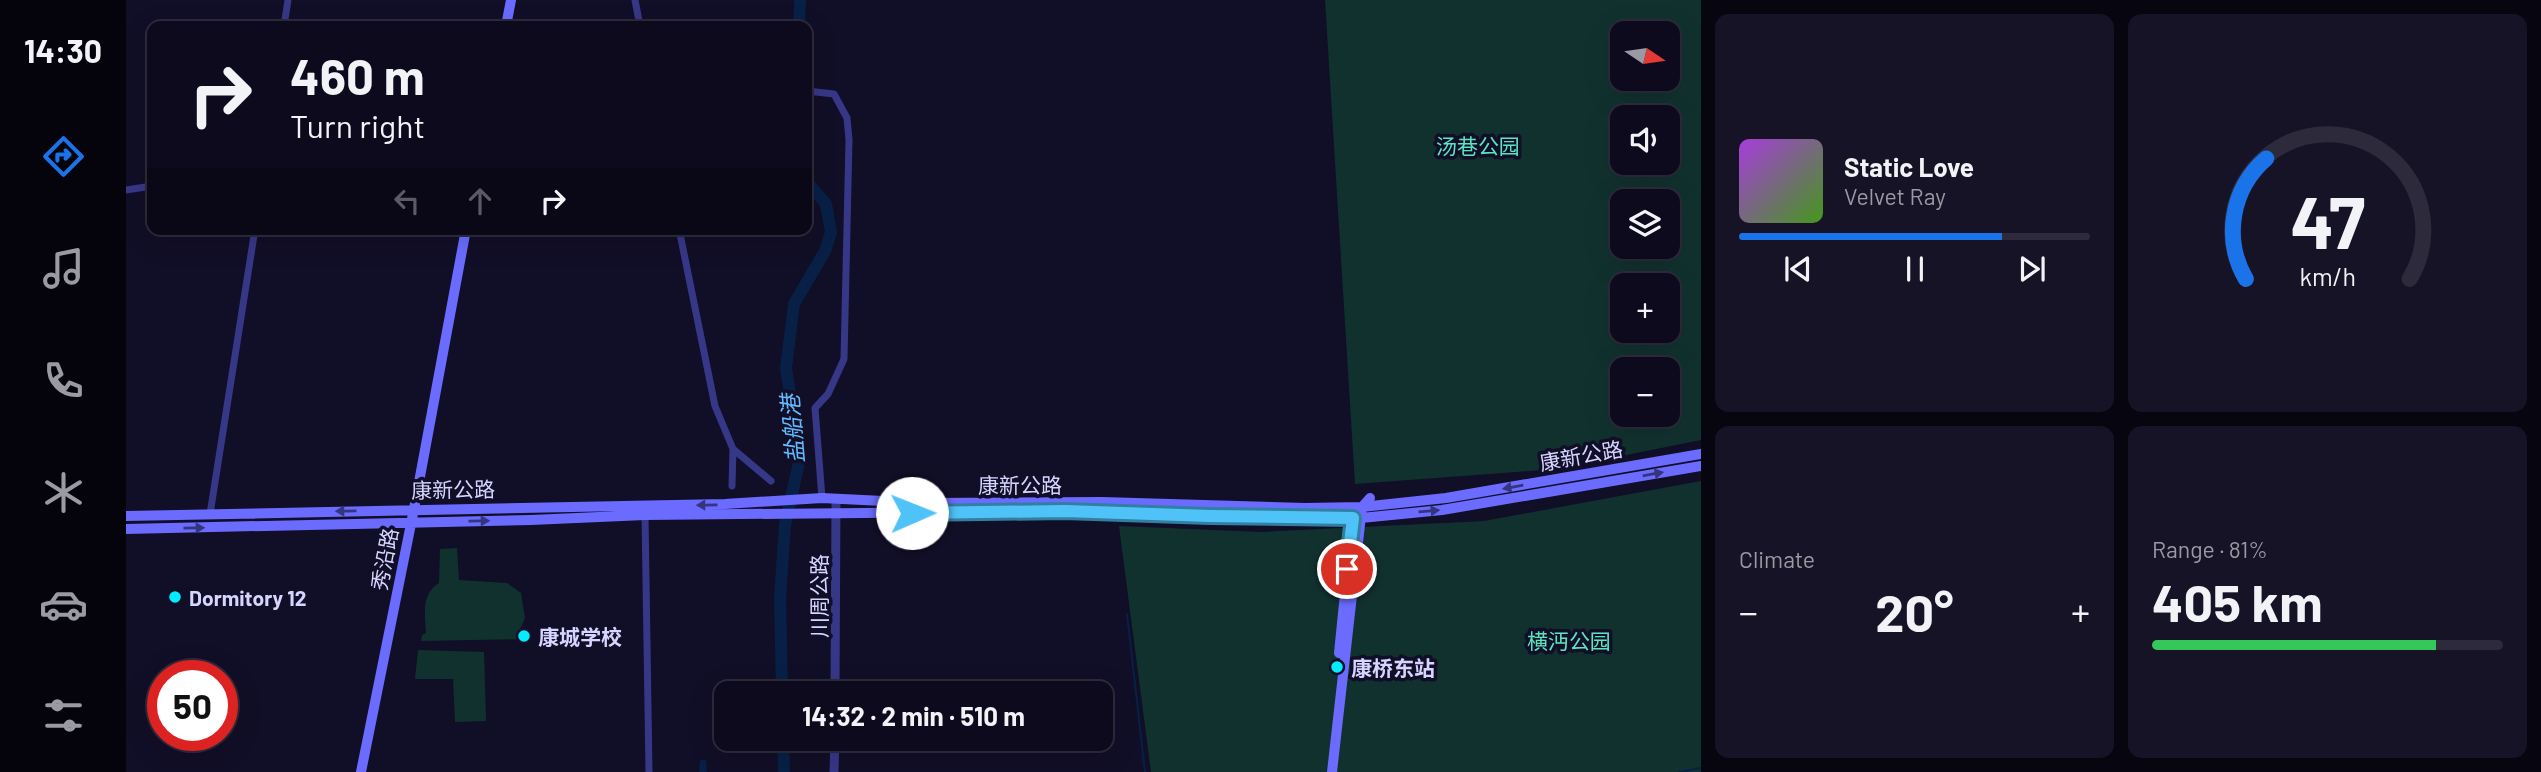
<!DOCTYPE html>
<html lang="en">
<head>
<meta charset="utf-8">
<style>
	:root { --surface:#0d0a1d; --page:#161326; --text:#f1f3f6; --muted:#9a9aa4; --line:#2d2b3b; --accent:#1a73e8 }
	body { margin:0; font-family:Barlow,"Noto Sans SC",sans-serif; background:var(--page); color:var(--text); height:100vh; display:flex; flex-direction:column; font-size:26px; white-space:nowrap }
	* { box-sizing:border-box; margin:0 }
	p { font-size:23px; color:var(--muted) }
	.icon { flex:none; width:38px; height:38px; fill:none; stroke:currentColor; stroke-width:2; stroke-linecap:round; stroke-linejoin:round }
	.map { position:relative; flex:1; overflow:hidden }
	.side { display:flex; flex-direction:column; gap:14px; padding:14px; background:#070610; width:840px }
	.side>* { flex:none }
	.guide { position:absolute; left:21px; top:21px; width:665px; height:214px; border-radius:14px; box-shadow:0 7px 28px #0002,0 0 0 2px var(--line); background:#0d0a1d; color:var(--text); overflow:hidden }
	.needle { width:46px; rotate:103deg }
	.tools { position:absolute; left:1484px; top:21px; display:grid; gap:14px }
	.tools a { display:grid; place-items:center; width:70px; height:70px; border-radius:14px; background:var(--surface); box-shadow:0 7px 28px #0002,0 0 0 2px var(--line); font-size:35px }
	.speed { position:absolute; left:21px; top:660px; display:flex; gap:14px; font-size:35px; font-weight:700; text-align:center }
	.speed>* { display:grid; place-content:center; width:91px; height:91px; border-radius:50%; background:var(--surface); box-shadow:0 7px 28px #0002,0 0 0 2px var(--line); line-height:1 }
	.speed .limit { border:10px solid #d22; background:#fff; color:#111 }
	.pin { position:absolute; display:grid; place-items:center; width:60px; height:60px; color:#fff; margin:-30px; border:4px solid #fff; border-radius:50%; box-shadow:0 2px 7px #0007 }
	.me { position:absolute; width:77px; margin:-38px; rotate:89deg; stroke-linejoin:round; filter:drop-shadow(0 0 5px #0008) }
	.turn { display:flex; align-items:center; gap:24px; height:147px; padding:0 28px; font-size:32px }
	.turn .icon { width:91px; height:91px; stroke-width:2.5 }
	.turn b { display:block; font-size:49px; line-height:60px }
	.lanes { display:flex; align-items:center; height:66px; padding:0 28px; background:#0003; justify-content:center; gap:35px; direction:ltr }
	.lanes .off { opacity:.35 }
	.big { font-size:52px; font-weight:700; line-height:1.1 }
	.side .tile { flex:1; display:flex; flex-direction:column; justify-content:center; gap:10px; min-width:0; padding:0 24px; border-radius:14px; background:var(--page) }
	.side .dial { align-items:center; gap:0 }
	.dial svg { height:182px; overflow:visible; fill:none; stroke:var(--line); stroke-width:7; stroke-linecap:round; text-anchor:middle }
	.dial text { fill:var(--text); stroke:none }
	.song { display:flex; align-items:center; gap:21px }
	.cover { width:84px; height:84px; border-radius:10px; background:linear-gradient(135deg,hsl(280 70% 55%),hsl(100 70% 35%)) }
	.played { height:7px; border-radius:4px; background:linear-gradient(90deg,var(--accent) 75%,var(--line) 75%) }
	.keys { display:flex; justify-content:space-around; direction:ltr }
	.heat { display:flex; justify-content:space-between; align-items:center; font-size:38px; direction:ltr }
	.charge { height:10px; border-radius:5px; background:linear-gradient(90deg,#34c759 81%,var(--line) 0) }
	.side .tiles { flex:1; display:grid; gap:14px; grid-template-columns:repeat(2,1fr) }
	.trip { position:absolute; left:588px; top:681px; width:399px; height:70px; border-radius:14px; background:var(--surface); box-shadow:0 7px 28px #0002,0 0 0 2px var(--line); font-weight:700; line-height:70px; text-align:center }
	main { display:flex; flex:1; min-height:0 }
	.tab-bar { display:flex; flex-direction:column; width:126px; justify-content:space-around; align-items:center; background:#05040c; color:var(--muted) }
	.tab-bar .icon { width:49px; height:49px }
	.tab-bar .current { color:var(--accent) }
	.tab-bar b { font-size:32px; color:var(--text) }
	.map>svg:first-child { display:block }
	.green { fill:#11312f; fill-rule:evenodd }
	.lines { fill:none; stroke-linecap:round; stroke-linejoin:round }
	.stream { stroke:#082046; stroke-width:2 }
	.canal { stroke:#082046; stroke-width:7 }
	.river { stroke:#082046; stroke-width:12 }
	.minor { stroke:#373788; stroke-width:7 }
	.tertiary { stroke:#373788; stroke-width:9 }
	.secondary { stroke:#6b6cff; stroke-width:10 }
	.oneway { fill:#35347d }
	.route-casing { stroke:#337fa1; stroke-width:18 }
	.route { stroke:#4fc3f7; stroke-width:12 }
	.poi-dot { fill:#0ef; stroke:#110e27; stroke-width:2.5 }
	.labels { text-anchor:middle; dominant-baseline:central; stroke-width:7; stroke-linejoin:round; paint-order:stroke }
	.park-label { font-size:21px; fill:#59e5be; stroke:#110e27 }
	.street-label { font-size:21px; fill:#d7d4ff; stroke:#110e27 }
	.poi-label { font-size:21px; font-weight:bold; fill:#d7d4ff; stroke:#110e27; text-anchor:start }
	.water-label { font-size:23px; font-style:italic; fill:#62bbff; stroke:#110e27 }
</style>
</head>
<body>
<main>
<nav class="tab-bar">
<b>14:30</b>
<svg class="icon current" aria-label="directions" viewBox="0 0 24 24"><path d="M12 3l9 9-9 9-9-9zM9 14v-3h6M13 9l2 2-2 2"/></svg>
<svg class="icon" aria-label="music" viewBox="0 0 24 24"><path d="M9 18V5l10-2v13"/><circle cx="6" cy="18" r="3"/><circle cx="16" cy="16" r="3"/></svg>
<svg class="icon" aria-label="phone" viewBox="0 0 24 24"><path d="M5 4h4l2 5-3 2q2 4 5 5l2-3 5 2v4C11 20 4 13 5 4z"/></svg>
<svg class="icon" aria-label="climate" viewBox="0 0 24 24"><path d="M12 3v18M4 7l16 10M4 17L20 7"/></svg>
<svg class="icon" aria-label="car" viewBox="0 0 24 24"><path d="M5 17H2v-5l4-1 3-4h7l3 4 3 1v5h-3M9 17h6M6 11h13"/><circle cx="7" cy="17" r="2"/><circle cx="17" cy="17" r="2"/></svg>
<svg class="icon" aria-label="filters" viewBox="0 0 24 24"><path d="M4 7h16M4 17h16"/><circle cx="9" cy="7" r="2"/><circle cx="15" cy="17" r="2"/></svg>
</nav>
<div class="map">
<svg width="1575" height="772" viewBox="0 0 1575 772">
	<rect width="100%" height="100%" fill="#110e27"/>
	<!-- green -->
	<path class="green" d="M1199,0H1575V440L1431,469L1229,484ZM1496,33H1542V79H1496ZM1496,117H1542V163H1496ZM1496,201H1542V247H1496ZM1496,285H1542V331H1496ZM1496,369H1542V415H1496Z
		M1575,481V772H1025L993,526L1136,532L1358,521Z
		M331,548L333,580L381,583L395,593L399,618L393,632L404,633V639L295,641L296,635L300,633C299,613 295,594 313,583L314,549Z
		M292,650L358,652L360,721L329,722L327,679H289Z"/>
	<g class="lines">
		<!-- stream -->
		<path class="stream" d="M1001,614L1019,772
			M1553,772L1575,768"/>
		<!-- canal -->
		<path class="canal" d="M577,772V763"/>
		<!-- river -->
		<path class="river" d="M673,26L674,0
			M656,693L654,598L659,525L674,458L660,368L668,304L699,251L705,232L700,204L681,182
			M657,738L658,772"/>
		<!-- minor -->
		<path class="minor" d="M509,0L514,26
			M158,26L162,0
			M681,91L708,94L721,118L723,140L718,359L702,394L689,408L696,498
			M0,190L26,186
			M553,229L589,406L607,449L645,481
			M606,486L607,449
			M84,514L129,229
			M519,515L523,772"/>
		<!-- tertiary -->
		<path class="tertiary" d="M709,693L710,499
			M708,772L709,738"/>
		<!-- secondary -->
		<path class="secondary" d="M380,26L385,0
			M0,516L599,504L696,498L798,503L976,502L1179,508L1236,507L1320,498L1575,454
			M0,529L405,520L519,515L939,511L1084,516L1235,518L1316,510L1575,466
			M1213,653L1227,514
			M235,772L288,509L340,229
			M1206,772L1236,507L1244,498"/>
	</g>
	<!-- one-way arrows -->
	<defs><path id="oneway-solid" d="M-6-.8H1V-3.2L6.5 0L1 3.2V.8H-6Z" transform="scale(1.75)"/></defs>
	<g class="oneway">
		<use href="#oneway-solid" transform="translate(1527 474) rotate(-10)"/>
		<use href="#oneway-solid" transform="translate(1387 487) rotate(170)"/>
		<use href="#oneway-solid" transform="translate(581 505) rotate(179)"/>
		<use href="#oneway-solid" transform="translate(220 511) rotate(179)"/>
		<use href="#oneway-solid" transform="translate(1303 511) rotate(-5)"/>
		<use href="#oneway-solid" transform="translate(353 521) rotate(-1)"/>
		<use href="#oneway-solid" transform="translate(68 528) rotate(-1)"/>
	</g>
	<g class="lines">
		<!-- route casing -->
		<g class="route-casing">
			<path id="route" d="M786,513L939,511L1084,516L1227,518L1221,569"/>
		</g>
		<!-- route -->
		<use href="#route" class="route"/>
	</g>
	<!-- markers -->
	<g class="poi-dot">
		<circle cx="49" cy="597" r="7"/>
		<circle cx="398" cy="636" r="7"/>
		<circle cx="1211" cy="667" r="7"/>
	</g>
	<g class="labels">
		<!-- park labels -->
		<g class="park-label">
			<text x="1352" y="145">汤巷公园</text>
			<text x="1443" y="640">横沔公园</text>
		</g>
		<!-- street labels -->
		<g class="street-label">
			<text transform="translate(1455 455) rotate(-10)">康新公路</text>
			<text x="894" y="484">康新公路</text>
			<text transform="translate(327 489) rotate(-1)">康新公路</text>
			<text transform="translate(258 559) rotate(-79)">秀沿路</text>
			<text transform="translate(692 596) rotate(-90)">川周公路</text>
		</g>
		<!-- poi labels -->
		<g class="poi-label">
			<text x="63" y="597">Dormitory 12</text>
			<text x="412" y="636">康城学校</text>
			<text x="1225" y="667">康桥东站</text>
		</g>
		<!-- water labels -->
		<g class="water-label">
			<text transform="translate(666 429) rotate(-95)">盐船港</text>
		</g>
	</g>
</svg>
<div class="tools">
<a><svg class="needle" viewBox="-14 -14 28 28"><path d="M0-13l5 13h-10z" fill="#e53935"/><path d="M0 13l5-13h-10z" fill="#9a9aa4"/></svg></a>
<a><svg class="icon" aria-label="sound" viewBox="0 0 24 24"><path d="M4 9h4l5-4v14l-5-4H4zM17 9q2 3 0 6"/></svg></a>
<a><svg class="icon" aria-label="layers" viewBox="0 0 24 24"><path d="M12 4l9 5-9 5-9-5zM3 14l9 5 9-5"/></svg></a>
<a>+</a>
<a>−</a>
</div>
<div class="speed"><div class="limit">50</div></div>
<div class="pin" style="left:1221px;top:569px;background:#d93025"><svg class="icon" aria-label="arrive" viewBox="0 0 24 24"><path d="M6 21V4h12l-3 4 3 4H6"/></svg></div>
<svg class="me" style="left:786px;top:513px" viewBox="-20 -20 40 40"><circle r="19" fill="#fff"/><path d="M0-13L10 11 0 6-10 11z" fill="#4fc3f7"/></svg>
<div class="trip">14:32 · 2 min · 510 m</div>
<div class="guide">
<div class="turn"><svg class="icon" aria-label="right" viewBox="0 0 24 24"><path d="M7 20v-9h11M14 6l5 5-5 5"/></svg><div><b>460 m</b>Turn right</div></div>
<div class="lanes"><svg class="icon off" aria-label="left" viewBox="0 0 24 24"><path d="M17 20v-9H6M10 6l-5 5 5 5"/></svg><svg class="icon off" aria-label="ahead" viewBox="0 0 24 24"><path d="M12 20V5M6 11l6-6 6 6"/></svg><svg class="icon" aria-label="right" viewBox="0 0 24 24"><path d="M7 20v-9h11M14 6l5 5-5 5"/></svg></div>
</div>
</div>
<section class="side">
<div class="tiles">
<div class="tile">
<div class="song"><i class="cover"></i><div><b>Static Love</b><p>Velvet Ray</p></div></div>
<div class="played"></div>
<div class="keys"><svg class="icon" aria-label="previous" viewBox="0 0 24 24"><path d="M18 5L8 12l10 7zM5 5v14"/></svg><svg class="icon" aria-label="pause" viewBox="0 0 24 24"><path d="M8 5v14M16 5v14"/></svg><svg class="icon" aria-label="next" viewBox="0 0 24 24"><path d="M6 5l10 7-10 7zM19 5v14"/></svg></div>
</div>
<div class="tile dial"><svg viewBox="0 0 100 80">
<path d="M14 69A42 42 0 1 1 86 69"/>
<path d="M14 69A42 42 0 0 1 23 16" stroke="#1a73e8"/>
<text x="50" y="56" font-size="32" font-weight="700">47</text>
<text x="50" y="72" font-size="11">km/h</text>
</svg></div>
<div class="tile"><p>Climate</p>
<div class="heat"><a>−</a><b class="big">20°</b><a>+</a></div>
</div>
<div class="tile"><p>Range · 81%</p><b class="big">405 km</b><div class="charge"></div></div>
</div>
</section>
</main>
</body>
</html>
